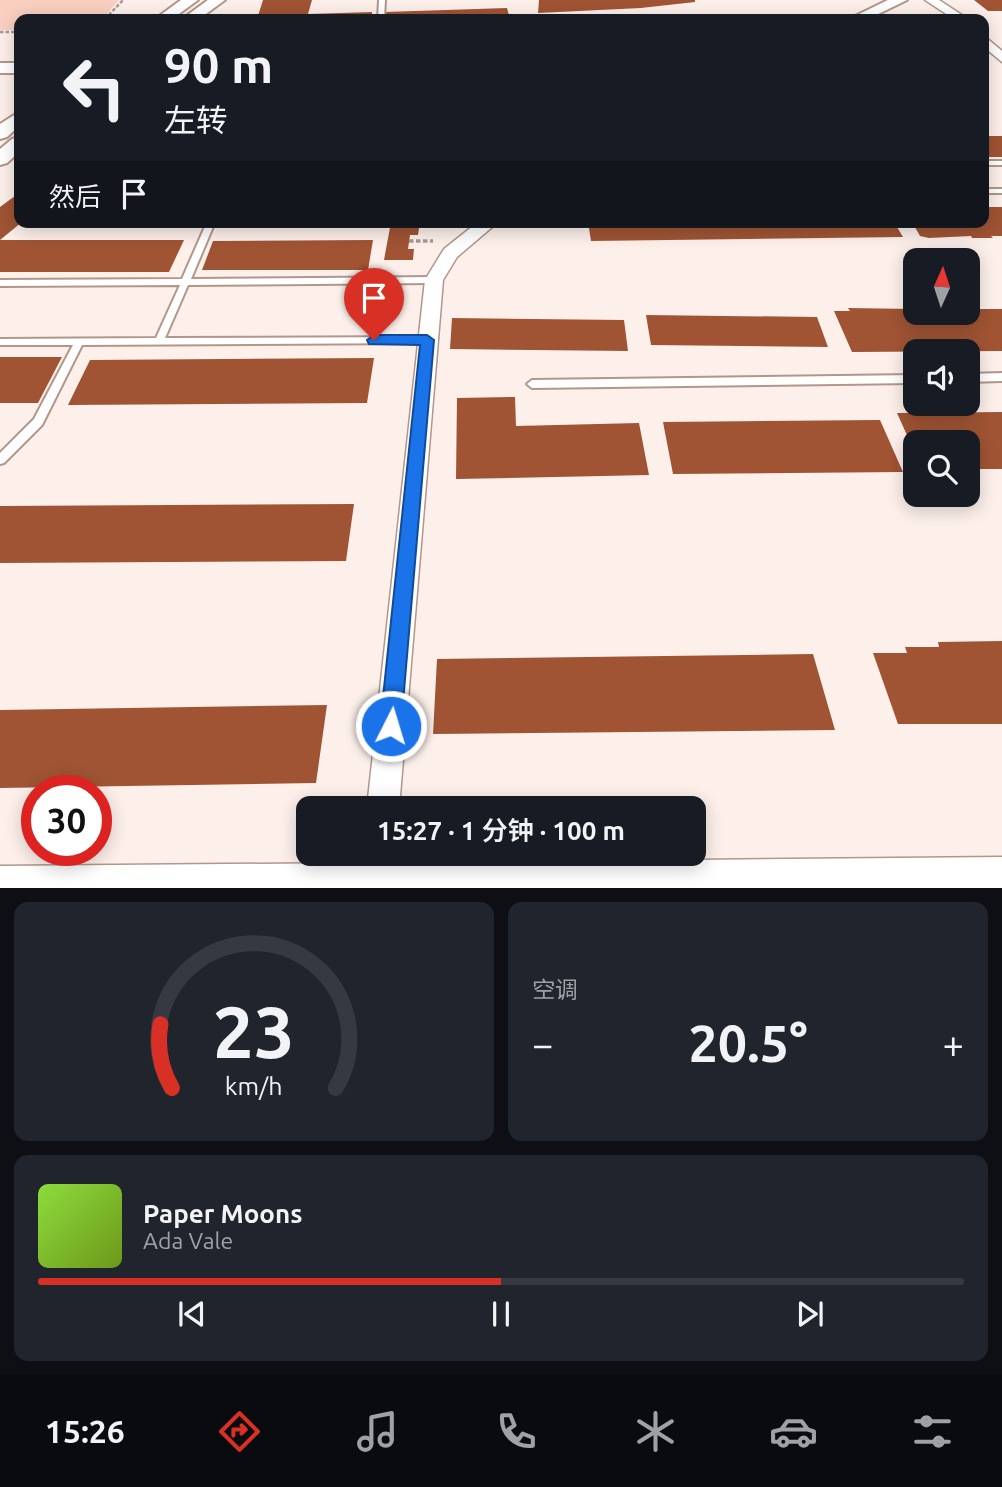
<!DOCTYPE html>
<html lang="zh">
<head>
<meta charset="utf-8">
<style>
	:root { --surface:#171b24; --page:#20242c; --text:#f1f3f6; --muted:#9ea1a6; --line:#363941; --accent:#d93025 }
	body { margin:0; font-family:Ubuntu,"Noto Sans SC",sans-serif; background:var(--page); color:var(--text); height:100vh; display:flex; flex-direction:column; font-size:26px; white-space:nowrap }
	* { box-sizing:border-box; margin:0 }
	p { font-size:23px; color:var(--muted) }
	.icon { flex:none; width:38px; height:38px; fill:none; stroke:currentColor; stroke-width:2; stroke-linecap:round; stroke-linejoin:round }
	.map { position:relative; height:888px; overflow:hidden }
	.panel { display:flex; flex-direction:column; gap:14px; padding:14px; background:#0d0f14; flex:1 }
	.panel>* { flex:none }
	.top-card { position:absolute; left:14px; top:14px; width:975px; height:214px; border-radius:14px; box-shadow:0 4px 18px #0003; background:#171b24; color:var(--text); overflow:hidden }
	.needle { width:46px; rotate:3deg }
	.buttons { position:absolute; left:903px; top:248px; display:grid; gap:14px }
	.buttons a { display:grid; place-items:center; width:77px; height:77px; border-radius:14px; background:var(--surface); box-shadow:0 4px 18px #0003; font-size:35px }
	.speed { position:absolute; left:21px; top:775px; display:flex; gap:14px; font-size:35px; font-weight:700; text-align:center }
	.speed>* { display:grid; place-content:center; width:91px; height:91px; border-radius:50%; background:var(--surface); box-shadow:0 4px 18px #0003; line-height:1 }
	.speed .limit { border:10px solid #d22; background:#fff; color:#111 }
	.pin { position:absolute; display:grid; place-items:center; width:60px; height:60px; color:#fff; margin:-72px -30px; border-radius:50% 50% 50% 0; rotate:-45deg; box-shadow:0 0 7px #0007 }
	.pin .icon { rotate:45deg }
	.me { position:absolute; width:77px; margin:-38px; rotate:5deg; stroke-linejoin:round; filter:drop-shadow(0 0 5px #0008) }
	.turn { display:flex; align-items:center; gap:24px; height:147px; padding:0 35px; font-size:32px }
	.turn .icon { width:91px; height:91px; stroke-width:2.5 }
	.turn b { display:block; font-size:49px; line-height:60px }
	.then { display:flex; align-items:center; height:66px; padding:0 35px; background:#0003; gap:14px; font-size:26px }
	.big { font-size:52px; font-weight:600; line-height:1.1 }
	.panel .tile { flex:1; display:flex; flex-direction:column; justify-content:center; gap:10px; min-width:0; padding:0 24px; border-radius:14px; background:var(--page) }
	.panel .dial { align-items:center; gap:0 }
	.dial svg { height:182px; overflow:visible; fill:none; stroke:var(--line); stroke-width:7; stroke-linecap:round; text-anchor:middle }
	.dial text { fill:var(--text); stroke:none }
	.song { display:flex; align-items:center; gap:21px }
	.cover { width:84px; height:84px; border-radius:10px; background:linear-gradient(135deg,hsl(90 70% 55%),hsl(80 70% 35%)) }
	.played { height:7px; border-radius:4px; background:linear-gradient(90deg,var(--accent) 50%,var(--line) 50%) }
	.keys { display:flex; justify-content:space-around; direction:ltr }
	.heat { display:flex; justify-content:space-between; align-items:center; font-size:38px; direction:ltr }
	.panel .tiles { flex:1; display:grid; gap:14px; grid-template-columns:1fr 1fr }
	.tile:last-child { grid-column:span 2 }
	.trip { position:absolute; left:296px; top:796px; width:410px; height:70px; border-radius:14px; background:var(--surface); box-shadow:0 4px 18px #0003; font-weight:600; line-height:70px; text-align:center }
	.dock { display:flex; height:112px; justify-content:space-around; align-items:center; background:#090b0e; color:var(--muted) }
	.dock .icon { width:49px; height:49px }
	.dock .current { color:var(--accent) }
	.dock b { font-size:32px; color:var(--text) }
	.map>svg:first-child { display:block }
	.green { fill:#f9d0c0 }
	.building { fill:#a05434 }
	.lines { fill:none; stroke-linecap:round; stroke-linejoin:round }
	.service-casing { stroke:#b3968a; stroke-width:4 }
	.minor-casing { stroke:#b3968a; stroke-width:3 }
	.tertiary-casing { stroke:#b3968a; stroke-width:4 }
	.path-far1 { stroke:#a69995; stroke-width:2.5; stroke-dasharray:3.5 2; stroke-linecap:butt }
	.path { stroke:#a69995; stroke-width:3.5; stroke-dasharray:4.5 2.5; stroke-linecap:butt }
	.service { fill:#fff; fill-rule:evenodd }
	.minor { fill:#fff; fill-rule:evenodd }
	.tertiary { fill:#fff; fill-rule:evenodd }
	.route { fill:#1a73e8; stroke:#114b97; stroke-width:2 }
</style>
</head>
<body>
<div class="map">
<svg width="1002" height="889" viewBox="0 0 1002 889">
	<rect width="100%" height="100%" fill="#fdf0eb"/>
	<!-- green -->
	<path class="green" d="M0,0H119L102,19H19V30H0Z"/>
	<!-- building -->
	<path class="building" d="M263,0H312L308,14L372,12V19H257Z
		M539,0H695V2L641,8L538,13Z
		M974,0H1002V11H988Z
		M507,8L510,19H384L385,12Z
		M984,136H1002V157H984Z
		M19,193V222H22L0,240V207Z
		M984,207H1002V236H991L993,238H972L971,236L929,238L920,236L912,222H984Z
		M391,222H420L418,235H410L408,249H414L413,260H384Z
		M588,222H894L903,237L591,241Z
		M0,240H184L169,272H0Z
		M373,240L368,270H202L213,241Z
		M848,308L915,309V313H968V309H1002V351L852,352L834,311H850Z
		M646,315L817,317L828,347L651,345Z
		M452,318L624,320L628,351L450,349Z
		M0,357H62L38,403H0Z
		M374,358L367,403L68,405L90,360Z
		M515,397L516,426L639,423L649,475L456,479L457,398Z
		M1002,412V469H968V443H915V453L897,413Z
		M880,420L903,472L673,474L663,422Z
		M354,504L346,561L0,563V506Z
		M1002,641V724H898L873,653H907L905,647H939L938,642Z
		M813,654L835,730L433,734L437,659Z
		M327,705L316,783L0,788V710Z"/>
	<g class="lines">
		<!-- service casing -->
		<g class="service-casing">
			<path id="service" d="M379,0H385L384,19H378Z
				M984,161H1002V165H984Z
				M984,189H1002V193H984Z
				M207,222H215L191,279L434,277L438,280L434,283L188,285L165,338L427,337L432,340L427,343L82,345L42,425L4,463L0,464V453L34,419L73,345H0V339L156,338L180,285L0,286V280L182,279Z
				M1002,373V381L968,382V374Z
				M915,375V383L532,388L527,384L532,380Z"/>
		</g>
		<!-- minor casing -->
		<g class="minor-casing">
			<path id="minor" d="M925,0H939L968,19H954Z
				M984,36L1002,51V62L984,47Z
				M478,222H498L457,257L443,280L399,808H367L425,280L444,249Z
				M363,854H395V863L1002,857V889H0V866L361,863Z"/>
		</g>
		<!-- tertiary casing -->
		<g class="tertiary-casing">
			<path id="tertiary" d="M181,0H198L172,19H155Z
				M208,0H225L199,19H182Z
				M888,0H907L868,19H849Z
				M0,63H19V73H0Z
				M19,112V126L7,137L0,139V124Z
				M19,137V152L7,163L0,165V149L12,139Z"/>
		</g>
		<!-- path-far1 -->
		<path class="path-far1" d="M105,19L123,0
			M0,32H19"/>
		<!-- path -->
		<path class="path" d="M409,241H433"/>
		<!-- service -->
		<use href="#service" class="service"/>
		<!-- minor -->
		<use href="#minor" class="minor"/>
		<!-- tertiary -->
		<use href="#tertiary" class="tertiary"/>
	</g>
	<!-- route -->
	<path class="route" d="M374,335H427L434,340L401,726L398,733L391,736L383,733L380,726L420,345L369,344L367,340Z"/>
</svg>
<div class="buttons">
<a><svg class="needle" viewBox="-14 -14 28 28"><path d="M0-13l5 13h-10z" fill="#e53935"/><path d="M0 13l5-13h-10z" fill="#9ea1a6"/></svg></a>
<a><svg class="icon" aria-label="sound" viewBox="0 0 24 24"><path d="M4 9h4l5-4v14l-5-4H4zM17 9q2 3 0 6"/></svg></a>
<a><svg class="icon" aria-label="search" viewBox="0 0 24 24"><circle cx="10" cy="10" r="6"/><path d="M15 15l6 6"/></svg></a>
</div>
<div class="speed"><div class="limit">30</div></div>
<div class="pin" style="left:374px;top:340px;background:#d93025"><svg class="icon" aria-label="arrive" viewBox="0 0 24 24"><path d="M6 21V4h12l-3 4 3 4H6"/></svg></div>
<svg class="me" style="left:391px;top:726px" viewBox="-20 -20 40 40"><circle r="17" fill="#1a73e8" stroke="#fff" stroke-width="3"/><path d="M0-11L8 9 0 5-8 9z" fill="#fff"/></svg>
<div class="trip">15:27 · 1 分钟 · 100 m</div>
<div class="top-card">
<div class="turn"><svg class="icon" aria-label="left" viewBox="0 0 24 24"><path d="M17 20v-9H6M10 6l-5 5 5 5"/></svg><div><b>90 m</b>左转</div></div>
<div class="then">然后<svg class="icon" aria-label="arrive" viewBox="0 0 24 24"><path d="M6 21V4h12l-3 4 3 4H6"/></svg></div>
</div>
</div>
<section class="panel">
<div class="tiles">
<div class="tile dial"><svg viewBox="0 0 100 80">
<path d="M14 69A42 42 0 1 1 86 69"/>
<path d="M14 69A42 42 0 0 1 9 41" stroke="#d93025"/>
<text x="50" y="56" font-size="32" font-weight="700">23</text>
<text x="50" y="72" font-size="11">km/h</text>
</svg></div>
<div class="tile"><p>空调</p>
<div class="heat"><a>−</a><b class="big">20.5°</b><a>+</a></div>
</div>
<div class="tile">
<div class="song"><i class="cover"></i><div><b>Paper Moons</b><p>Ada Vale</p></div></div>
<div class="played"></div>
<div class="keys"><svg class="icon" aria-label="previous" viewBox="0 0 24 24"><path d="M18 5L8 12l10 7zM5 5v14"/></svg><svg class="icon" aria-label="pause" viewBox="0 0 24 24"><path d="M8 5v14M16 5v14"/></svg><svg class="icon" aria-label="next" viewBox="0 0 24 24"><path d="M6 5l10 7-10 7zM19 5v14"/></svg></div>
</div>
</div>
</section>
<nav class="dock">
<b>15:26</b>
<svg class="icon current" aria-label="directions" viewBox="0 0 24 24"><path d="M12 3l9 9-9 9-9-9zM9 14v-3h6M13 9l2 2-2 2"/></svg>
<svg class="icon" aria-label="music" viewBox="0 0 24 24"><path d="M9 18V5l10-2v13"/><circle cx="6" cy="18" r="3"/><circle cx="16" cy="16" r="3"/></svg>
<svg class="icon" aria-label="phone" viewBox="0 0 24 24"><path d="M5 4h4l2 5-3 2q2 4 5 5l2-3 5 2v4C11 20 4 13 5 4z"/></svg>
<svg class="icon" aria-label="climate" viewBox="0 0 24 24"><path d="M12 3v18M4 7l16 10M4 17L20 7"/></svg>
<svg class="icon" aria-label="car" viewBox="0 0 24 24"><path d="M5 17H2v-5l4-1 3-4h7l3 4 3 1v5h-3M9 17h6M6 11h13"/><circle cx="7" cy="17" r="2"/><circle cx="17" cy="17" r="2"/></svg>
<svg class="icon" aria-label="filters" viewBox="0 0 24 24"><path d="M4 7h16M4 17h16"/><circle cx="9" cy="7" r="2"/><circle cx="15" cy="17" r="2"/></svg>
</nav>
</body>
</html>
